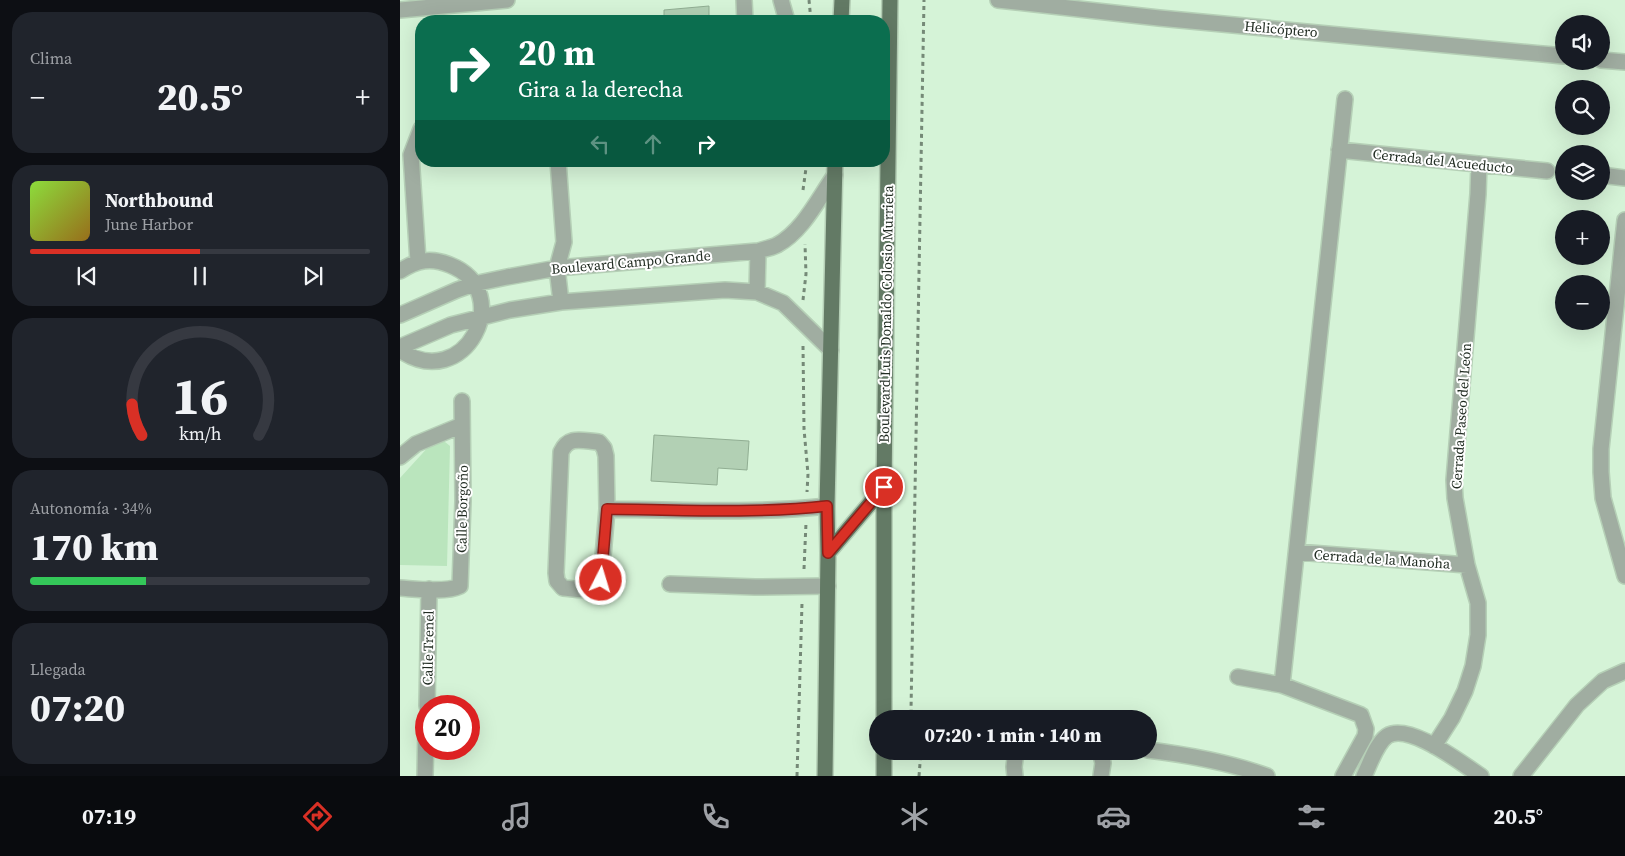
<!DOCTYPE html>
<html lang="es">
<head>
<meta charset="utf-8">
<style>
	:root { --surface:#171b24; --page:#20242c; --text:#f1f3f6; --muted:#9ea1a6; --line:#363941; --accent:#d93025 }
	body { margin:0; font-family:"Source Serif 4",serif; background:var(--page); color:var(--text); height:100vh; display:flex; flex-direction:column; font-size:19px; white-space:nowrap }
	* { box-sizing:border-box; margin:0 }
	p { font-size:16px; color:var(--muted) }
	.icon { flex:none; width:28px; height:28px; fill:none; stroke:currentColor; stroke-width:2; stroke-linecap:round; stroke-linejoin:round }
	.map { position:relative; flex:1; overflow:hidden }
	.sheet { display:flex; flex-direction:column; gap:12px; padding:12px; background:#0d0f14; width:400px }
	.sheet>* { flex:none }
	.top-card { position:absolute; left:15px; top:15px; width:475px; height:152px; border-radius:20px; box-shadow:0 5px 20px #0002; background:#0b6e4f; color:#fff; overflow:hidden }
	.tools { position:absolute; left:1155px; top:15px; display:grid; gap:10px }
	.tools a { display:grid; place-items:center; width:55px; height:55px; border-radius:50%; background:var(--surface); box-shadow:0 5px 20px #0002; font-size:25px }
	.speed { position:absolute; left:15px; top:695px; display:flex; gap:10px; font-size:25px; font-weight:700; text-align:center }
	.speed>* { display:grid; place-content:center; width:65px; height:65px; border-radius:50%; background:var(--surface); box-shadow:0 5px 20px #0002; line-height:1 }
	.speed .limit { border:8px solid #d22; background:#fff; color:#111 }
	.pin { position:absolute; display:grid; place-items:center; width:42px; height:42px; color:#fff; margin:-21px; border:2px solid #fff; border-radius:50%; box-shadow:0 1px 5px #0007 }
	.me { position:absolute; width:55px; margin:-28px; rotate:5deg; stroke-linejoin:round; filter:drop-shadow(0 0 4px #0008) }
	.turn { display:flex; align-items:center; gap:18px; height:105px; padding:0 20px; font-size:22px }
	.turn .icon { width:65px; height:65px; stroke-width:2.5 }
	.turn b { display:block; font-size:35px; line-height:42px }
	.lanes { display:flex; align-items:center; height:48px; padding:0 20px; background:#0003; justify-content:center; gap:25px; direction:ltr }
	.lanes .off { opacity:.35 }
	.big { font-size:38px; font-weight:800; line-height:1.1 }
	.sheet .card { flex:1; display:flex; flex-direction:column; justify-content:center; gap:8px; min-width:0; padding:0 18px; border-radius:20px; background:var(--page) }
	.sheet .dial { align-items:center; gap:0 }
	.dial svg { height:130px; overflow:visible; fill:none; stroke:var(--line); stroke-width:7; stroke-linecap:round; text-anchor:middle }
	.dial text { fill:var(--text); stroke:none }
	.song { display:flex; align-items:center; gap:15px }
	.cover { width:60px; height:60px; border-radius:8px; background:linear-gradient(135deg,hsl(90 70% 55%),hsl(40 70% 35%)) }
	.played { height:5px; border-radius:2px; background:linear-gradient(90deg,var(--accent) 50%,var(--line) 50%) }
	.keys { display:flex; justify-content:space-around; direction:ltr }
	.heat { display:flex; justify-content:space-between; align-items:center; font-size:28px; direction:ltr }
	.charge { height:8px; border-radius:4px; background:linear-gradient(90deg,#34c759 34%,var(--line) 0) }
	.trip { position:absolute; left:469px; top:710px; width:288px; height:50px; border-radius:25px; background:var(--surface); box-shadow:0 5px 20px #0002; font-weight:800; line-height:50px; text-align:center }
	.dock { display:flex; height:80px; justify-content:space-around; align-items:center; background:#090b0e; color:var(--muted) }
	.dock .icon { width:35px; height:35px }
	.dock .on { color:var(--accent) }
	.dock b { font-size:22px; color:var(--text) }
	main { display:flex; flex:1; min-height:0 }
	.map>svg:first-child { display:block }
	.green { fill:#bae5bd }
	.building { fill:#b2d0b4; stroke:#91ae93 }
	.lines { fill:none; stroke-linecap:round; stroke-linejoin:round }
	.minor-casing { stroke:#b5cfb6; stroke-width:18 }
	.major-casing { stroke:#b5cfb6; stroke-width:18 }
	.path { stroke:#758977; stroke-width:3; stroke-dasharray:4 4; stroke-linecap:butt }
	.minor { stroke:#a0ada1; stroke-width:15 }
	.major { stroke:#637a65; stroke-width:15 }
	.route-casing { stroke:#8d1f18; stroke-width:12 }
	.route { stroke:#d93025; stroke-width:9 }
	.labels { text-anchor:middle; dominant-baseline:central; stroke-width:4; stroke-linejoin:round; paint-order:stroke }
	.street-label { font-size:14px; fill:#212c22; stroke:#fff }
</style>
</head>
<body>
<main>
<section class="sheet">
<div class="card"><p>Clima</p>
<div class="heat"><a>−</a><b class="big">20.5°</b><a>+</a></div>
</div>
<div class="card">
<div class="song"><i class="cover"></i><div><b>Northbound</b><p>June Harbor</p></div></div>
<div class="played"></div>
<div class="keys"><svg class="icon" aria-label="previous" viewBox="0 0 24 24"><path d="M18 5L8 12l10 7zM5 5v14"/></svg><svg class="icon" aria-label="pause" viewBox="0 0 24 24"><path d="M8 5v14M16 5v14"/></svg><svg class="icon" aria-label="next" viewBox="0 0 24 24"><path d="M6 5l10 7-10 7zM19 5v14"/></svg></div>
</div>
<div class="card dial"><svg viewBox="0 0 100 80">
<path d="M14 69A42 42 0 1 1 86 69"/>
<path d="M14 69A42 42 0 0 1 8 50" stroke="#d93025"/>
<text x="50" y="56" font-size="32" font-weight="700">16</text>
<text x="50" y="72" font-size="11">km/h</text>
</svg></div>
<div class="card"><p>Autonomía · 34%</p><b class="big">170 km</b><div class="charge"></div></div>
<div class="card"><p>Llegada</p><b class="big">07:20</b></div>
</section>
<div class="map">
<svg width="1225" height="776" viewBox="0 0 1225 776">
	<rect width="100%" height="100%" fill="#d5f3d7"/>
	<!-- green -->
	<path class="green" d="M39,441L45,442L50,446L47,566L0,565V478L31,444Z"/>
	<!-- building -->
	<path class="building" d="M309,6V21H264V10Z
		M254,435L349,441L347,470L318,468L317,485L251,481Z"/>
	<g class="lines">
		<!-- minor casing -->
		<g class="minor-casing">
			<path id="minor" d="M344,0L345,21
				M381,0L387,21
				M598,0L759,18L1164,56
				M0,10L107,0
				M1201,60L1225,62
				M939,150L1147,171
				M158,161L164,242L157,268L161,302
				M1201,175L1225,178
				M1225,220L1201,449V472L1203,498L1225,576
				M18,261L11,155L21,129
				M0,271C17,260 31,257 50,265C118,292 64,395 0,350
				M357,292L358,251
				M0,315L57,290L74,284L107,277L157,268L358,251C364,249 371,248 377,245C403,231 418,199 435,175
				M0,347L51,325L110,310L161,302L325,290L357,292L383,303L431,350
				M0,457L16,444L62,425
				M207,509L201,580C192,594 178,589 163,588L157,581L156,573L161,452C169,435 182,441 199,442L204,448L206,456L207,509C280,510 354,514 427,506
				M897,552L1067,565
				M270,584L355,587L428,586
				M0,588C16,589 46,593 60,586L63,501L62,401
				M838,677L882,685L961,715L966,729L965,736L943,776
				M882,685L945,99
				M27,706L29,589
				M1034,746L1052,718L1065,691L1073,666L1078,635V603L1067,565L1055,498L1054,480L1078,194L1079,164
				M748,750C789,755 828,762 867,776
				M700,751L703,763L701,776
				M25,776L26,728
				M615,776L614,767L616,751
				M964,776C970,764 976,744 987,736C1009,722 1062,764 1081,776
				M1121,776L1177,705L1203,681L1225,671"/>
		</g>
		<!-- major casing -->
		<g class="major-casing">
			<path id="major" d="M441,21L442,0
				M428,553L484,487
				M484,719V487L490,0
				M425,776L428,553L427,506L435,161
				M484,776V751"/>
		</g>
		<!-- path -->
		<path class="path" d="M409,0L411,21
			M403,190L407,161
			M403,300L406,274L405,244
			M403,346L404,429L408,474L407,492
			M404,569L406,523
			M518,719L513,715L511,710L524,0
			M397,776L402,603
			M519,776L521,751"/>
		<!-- minor -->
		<use href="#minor" class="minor"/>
		<!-- major -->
		<use href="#major" class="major"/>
	</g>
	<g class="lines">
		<!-- route casing -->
		<g class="route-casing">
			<path id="route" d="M201,580L207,509C280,510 354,514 427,506L428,553L484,487"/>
		</g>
		<!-- route -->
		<use href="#route" class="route"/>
	</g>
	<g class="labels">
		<!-- street labels -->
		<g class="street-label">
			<text transform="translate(881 29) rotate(5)">Helicóptero</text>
			<text transform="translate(1043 161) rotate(6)">Cerrada del Acueducto</text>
			<text transform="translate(231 262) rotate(-5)">Boulevard Campo Grande</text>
			<text transform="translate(486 314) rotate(-89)">Boulevard Luis Donaldo Colosio Murrieta</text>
			<text transform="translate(1061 416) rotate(-86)">Cerrada Paseo del León</text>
			<text transform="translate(62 509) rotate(-89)">Calle Borgoño</text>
			<text transform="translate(982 559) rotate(4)">Cerrada de la Manoha</text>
			<text transform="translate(28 648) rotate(-89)">Calle Trenel</text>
		</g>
	</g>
</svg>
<div class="tools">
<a><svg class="icon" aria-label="sound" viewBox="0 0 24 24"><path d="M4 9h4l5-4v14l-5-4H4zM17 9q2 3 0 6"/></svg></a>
<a><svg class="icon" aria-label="search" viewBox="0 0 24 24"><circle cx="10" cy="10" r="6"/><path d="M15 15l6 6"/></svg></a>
<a><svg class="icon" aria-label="layers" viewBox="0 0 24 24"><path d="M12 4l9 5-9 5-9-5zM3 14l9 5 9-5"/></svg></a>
<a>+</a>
<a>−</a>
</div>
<div class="speed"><div class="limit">20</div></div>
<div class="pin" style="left:484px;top:487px;background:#d93025"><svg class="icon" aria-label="arrive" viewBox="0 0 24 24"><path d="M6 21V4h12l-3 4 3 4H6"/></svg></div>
<svg class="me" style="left:201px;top:580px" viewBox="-20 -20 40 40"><circle r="17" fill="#d93025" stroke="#fff" stroke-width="3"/><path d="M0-11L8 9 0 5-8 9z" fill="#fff"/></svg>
<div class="trip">07:20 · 1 min · 140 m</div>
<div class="top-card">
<div class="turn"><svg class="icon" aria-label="right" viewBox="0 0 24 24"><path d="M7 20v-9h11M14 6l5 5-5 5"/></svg><div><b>20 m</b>Gira a la derecha</div></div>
<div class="lanes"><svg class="icon off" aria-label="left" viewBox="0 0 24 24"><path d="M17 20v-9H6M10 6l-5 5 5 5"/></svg><svg class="icon off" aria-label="ahead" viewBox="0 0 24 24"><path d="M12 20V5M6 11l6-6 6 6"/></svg><svg class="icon" aria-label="right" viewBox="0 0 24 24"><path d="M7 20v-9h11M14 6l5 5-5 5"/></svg></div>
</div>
</div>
</main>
<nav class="dock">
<b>07:19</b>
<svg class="icon on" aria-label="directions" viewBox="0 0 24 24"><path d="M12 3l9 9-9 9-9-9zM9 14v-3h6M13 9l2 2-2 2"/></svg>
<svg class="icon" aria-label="music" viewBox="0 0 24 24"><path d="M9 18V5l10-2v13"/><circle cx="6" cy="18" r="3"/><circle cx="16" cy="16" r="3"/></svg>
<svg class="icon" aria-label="phone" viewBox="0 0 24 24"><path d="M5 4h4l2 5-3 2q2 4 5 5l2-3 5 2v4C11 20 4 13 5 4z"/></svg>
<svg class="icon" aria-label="climate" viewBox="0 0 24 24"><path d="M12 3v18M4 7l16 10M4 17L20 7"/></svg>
<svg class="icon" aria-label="car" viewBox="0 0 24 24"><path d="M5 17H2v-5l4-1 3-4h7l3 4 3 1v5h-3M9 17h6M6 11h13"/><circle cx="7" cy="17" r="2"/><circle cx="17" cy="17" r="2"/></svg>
<svg class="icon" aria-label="filters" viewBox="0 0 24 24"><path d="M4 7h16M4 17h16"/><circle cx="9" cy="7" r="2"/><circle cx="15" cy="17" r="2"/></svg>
<b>20.5°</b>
</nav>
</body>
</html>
